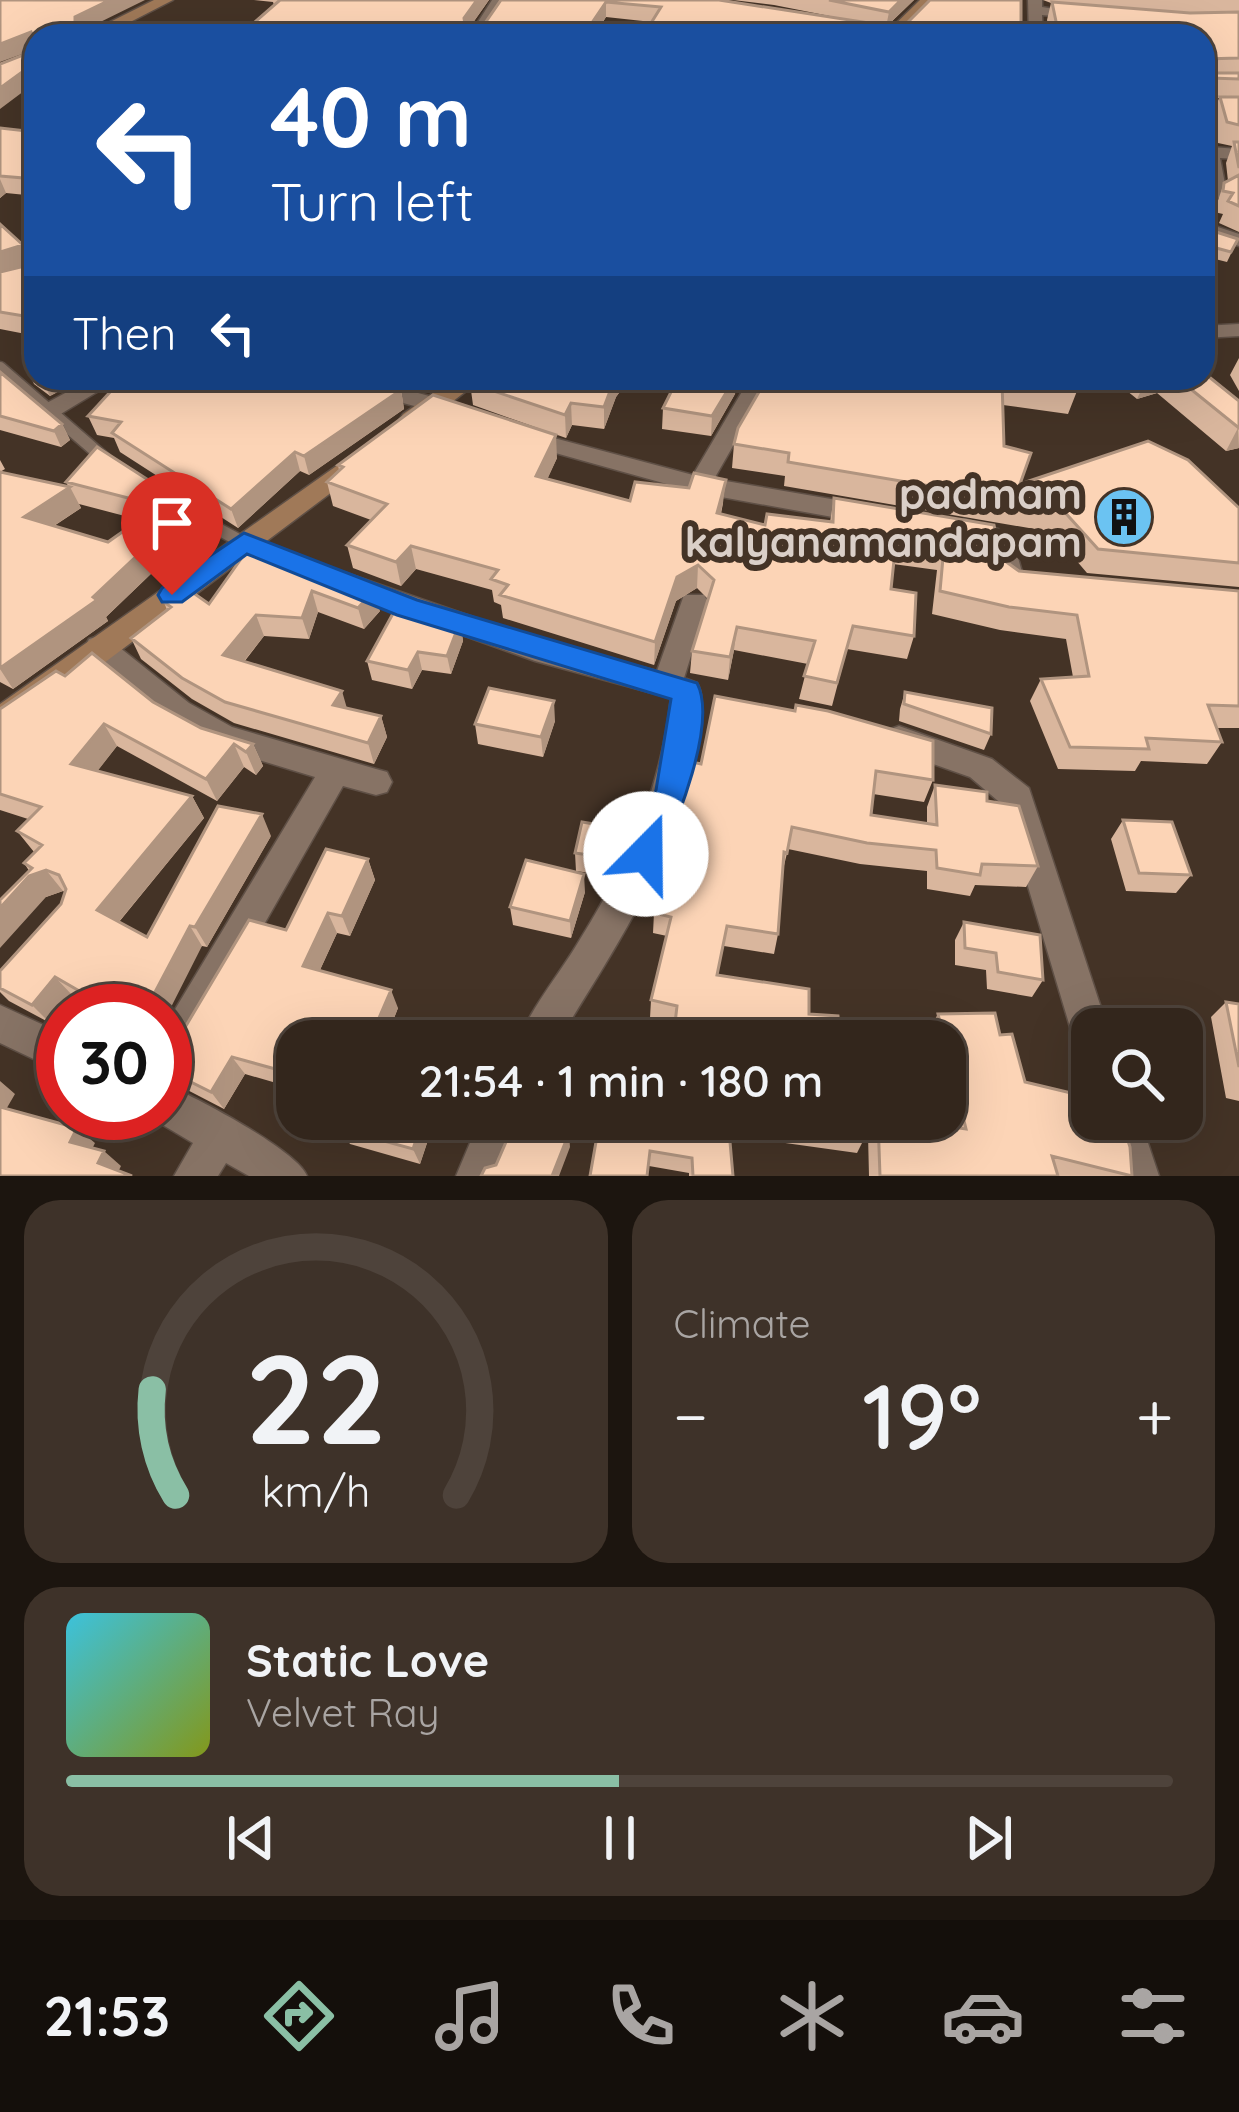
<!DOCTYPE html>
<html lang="en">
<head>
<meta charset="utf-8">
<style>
	:root { --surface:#33261c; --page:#3e3229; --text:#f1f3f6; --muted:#a9a5a3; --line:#4e433b; --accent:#8abfa5 }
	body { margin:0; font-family:Quicksand,sans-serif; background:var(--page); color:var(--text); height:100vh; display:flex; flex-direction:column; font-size:45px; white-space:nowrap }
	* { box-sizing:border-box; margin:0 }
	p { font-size:39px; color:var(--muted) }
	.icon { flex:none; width:66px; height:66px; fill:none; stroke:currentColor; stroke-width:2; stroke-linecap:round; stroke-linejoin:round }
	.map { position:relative; height:1176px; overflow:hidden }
	.sheet { display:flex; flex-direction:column; gap:24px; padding:24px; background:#1c150f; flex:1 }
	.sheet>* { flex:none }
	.hud { position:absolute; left:24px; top:24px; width:1191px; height:366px; border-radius:36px; box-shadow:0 12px 48px #0002,0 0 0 3px var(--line); background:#1a4fa0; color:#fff; overflow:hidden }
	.controls { position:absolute; left:1071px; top:1008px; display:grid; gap:24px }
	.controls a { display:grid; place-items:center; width:132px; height:132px; border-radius:24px; background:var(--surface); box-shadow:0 12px 48px #0002,0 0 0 3px var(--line); font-size:60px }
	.speed { position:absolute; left:36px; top:984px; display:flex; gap:24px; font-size:60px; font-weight:700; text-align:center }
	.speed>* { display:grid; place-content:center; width:156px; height:156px; border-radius:50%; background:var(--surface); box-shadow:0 12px 48px #0002,0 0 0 3px var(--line); line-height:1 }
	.speed .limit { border:18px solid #d22; background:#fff; color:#111 }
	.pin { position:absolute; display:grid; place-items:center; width:102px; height:102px; color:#fff; margin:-123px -51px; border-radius:50% 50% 50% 0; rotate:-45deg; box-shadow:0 0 12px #0007 }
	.pin .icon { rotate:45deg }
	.me { position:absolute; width:132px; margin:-66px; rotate:22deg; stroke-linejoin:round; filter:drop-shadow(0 0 9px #0008) }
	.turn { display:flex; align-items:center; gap:42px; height:252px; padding:0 48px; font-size:54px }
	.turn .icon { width:156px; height:156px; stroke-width:2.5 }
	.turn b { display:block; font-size:84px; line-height:102px }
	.then { display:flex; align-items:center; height:114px; padding:0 48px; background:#0003; gap:24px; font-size:45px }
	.big { font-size:90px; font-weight:600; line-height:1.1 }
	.sheet .tile { flex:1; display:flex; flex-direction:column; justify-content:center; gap:18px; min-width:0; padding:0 42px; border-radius:36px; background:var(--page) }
	.sheet .dial { align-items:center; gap:0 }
	.dial svg { height:312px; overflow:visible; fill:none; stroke:var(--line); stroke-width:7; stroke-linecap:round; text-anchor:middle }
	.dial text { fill:var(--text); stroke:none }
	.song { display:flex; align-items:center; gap:36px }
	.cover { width:144px; height:144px; border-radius:18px; background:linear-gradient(135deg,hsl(190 70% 55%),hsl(70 70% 35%)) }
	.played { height:12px; border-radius:6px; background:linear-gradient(90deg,var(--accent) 50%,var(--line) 50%) }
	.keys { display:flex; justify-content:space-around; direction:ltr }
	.heat { display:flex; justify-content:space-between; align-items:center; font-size:66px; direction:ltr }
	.sheet .tiles { flex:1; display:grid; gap:24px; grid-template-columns:1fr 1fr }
	.tile:last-child { grid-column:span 2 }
	.trip { position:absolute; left:276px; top:1020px; width:690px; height:120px; border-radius:36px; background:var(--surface); box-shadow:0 12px 48px #0002,0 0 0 3px var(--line); font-weight:600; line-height:120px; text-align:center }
	.tab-bar { display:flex; height:192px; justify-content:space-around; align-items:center; background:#140f0b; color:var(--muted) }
	.tab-bar .icon { width:84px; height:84px }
	.tab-bar .selected { color:var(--accent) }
	.tab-bar b { font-size:54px; color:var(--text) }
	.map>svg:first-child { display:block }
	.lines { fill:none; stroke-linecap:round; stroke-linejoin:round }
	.lane-casing { stroke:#5f5046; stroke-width:15 }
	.street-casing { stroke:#5f5046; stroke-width:3 }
	.secondary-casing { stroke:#5f5046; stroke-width:3 }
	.lane { stroke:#877365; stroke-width:12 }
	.street { fill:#877365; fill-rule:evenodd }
	.secondary { fill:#a07958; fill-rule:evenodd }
	.wall { fill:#d9b69d; fill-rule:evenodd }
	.shaded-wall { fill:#b0947f }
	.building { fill:#fcd4b6; stroke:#b0947f; stroke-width:3 }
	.route { fill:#1a73e8; stroke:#114b97; stroke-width:3 }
	.labels { text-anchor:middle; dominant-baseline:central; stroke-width:12; stroke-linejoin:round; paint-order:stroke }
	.poi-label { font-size:42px; font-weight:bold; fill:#dacfc8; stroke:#443326; text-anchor:end }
</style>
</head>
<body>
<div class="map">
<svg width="1239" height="1176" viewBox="0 0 1239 1176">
	<rect width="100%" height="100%" fill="#443326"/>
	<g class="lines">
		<!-- lane casing -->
		<g class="lane-casing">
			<path id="lane" d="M0,368L105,459
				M194,516L244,543"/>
		</g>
		<!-- street casing -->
		<g class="street-casing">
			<path id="street" d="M492,0H506L483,36H469Z
				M1028,0H1042V7L1092,15L1085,19L1042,15L1043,36H1029Z
				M1203,102L1239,104V114L1203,112Z
				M1211,147L1239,149V159L1220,158L1227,194L1203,205V194L1209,191L1203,151Z
				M1203,222L1239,234V246L1203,234Z
				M1239,324V336L1203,338V326Z
				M93,378H120L59,415H43V405Z
				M326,378H362L463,405L466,410L455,417L329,383Z
				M750,378H772L714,479L866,505L875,508L879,514L875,520L866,523L699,493L516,442L512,437L524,430L693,475Z
				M964,519L1011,533L1022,572L1037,575L1041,582L1037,589L1028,592L1001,587L990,545L955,534L951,528Z
				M343,572L548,643L657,671L684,595H704L708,602L684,678L697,683C705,696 700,713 698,728C688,842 616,946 558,1041H518C532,1007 557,977 576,946C625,868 661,791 671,698L535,661L334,589L330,582L334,575Z
				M99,636L109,639L189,703L232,727L376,769L387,772L392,782L387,792L376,795L343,786L178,1075L165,1081V1026L315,777L213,746L167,721L89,655L85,647L89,639Z
				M899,726L992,759L1029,788L1108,1029H1092V1056L1079,1050L1073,1037L1004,806L970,777L888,748L884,739L888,730Z
				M0,1005L63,1034V1073L0,1043Z
				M165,1084C195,1097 297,1150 307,1176H249L226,1163L218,1176H174L193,1143L151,1118L149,1113H165Z
				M480,1119H520L496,1176H456Z
				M1100,1119H1140L1159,1176H1119Z"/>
		</g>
		<!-- secondary casing -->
		<g class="secondary-casing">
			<path id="secondary" d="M154,0H173L103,36H82Z
				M920,0H936L900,36H883Z
				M455,378H483L421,426H403L399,420L403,414Z
				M359,450L372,459L368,465L12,732L0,736V704Z"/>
		</g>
		<!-- lane -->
		<use href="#lane" class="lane"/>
		<!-- street -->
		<use href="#street" class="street"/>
		<!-- secondary -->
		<use href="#secondary" class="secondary"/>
	</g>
	<!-- wall -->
	<path class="wall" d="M254,0H489L472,24L485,23L501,0H719L860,22L774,5L733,0H914L888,25L652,22L606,17L594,36H239L274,5L273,2Z
		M1043,0H1239V232L1219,223L1223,214L1214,212L1224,183L1228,181L1226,163L1232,146L1218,143L1212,117L1219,98H1203V36H1050L1047,20L1051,3Z
		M1203,98L1213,167L1204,188H1203Z
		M0,128L36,132V196L6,193L0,198Z
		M36,218V251L28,233Z
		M0,224L30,261L36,256V336L0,329Z
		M1213,231L1238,239L1227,262L1203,256V249Z
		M36,354V378H84L50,396L34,384L25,365Z
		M1239,358V391L1230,375Z
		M0,372L62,424L70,440L61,447L0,430Z
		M119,378H409L405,384L362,379L401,390L404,409L309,475L300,471L238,528L120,452L114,438L97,435L88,416L120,381Z
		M474,378H630L616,397L604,429L572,425L566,438L473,405L470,383Z
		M678,378H737L735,394L711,436L662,429L663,408Z
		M767,378H1093L1087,392L1077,391L1068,414L1003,405L1004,446L1020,484L1239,508V587L1087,573L1052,532L784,486L785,476L732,468L734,444Z
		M1111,378H1203L1239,401V448L1226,451L1157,393L1137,399Z
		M97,447L214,539L164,576L155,570L106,617L108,621L13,689L0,682V460L5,469L0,472L68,486L66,482ZM79,504L140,520L108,542L54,526L81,508Z
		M557,458L547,479L630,501L723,503L721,514L765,525L830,522L834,498L1001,558L1019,571L1239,591V728H1217L1222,742L1207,764L1141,761L1135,771L1058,769L1030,701L1041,679L1073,677L1066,639L1000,630L932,614L937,570L893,564L891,589L914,636L907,659L847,649L832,706L799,699L808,664L734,650L728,680L690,673L692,651L708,599L697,588L676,601L654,665L503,618L501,605L494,602L492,590L416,569L401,586L353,568L347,545L371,520L333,506L327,482L339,470L338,465Z
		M253,542L380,611L364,629L318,612L309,639L264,636L244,662L347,708L381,716L387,737L374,764L234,723L192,699L141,659L131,638L167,610L164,602L209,604Z
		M460,622L463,641L451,674L422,670L412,689L372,680L367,661Z
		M65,676L153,702L201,728L253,744L263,766L256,775L244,767L217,801L117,746L97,771L192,796L204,818L119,922L147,937L271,836L207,947L202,946L91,1007L73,996L50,1023L9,1001L0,992V971L61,904L65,892L63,891L46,897L24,863L34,852L17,831L28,819L0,810V709Z
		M905,692L991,734L984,750L899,721L900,709Z
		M715,696L933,780L924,802L873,794L871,815L927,823V807L935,785L987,801L1038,866L1026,887L975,885L970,896L927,889V871L860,864L788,849L782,874L778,934L774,954L724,946L675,1025L650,1018L651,1000L667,936L653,933L654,913L661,884L653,883L654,862L673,833L701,764Z
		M555,721L543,757L478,744L475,724Z
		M1123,820L1191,875L1176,893L1126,891L1111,839Z
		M625,829V847L611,876L576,871L575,853Z
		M368,859L375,880L350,936L337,933L320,970L398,1008L385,1041H297V1089L245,1074L224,1109L172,1082L165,1074V1061L286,930Z
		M585,892L571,938L513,925L510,907Z
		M964,922L1043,980L1032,997L987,989L986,970L955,965V940Z
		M1226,1002L1239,1004V1101L1226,1098L1211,1017Z
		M938,1014L1000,1035L1025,1082L1132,1176H869L868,1135L877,1119H895L948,1126L945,1114V1041H928L926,1035Z
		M435,1119L420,1164L350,1144L340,1129Z
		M600,1119H865V1137L857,1153L729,1135L733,1176H689V1173L649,1166Z"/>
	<!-- shaded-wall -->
	<path class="shaded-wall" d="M110,0H145L80,32V36H52L75,17Z
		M477,0H489L465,34L464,18Z
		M901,0H914L886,27L889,12Z
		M606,2V17L594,36H583Z
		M31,32L36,49L0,62V44Z
		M36,62V82L0,109V88Z
		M0,179L6,193L0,198Z
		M23,245L31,263L0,273V252Z
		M41,378H84L50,396Z
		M615,378H630L616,397L604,429V407Z
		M737,378L735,394L711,436L712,416L734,379Z
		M1147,378H1164L1157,393L1137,399Z
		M401,390L404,409L309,475L304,456Z
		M571,403L572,425L566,438L565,415Z
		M62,424L70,440L61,447L54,431Z
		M1238,428L1239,448L1226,451Z
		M556,435L557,458L538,500L536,476Z
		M295,452L300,471L238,528L231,509Z
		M726,480L723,503L715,536L717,513Z
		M70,487L81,508L35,538L24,517Z
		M206,517L214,539L164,576L155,554Z
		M411,546L416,569L401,586L396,562Z
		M145,548L155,570L106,617L108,621L13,689L0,669L93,597Z
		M698,565L697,588L676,601L654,665L655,642L677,577Z
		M375,589L380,611L364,629L358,608Z
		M312,591L318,612L309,639L302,618Z
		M256,615L264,636L232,676L223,655Z
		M460,622L463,641L451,674L447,656Z
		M737,627L734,650L728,680L730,657Z
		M418,652L422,670L412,689L408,670Z
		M342,691L348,712L333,705Z
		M554,701L555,721L543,757L541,737Z
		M381,716L387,737L374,764L368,743Z
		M104,724L117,746L86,786L71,764Z
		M234,744L244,767L217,801L206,779Z
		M253,744L263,766L256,775L246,752Z
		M192,796L204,818L112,930L97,910Z
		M262,814L271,836L207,947L195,927Z
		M625,829V847L611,876L610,858Z
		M368,859L375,880L350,936L342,916Z
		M46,870L63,891L46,897L0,948V908L29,876Z
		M584,874L585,892L571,938L570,921Z
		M328,913L337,933L313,985L303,966Z
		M190,926L202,946L165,1019V1011H145Z
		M55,977L73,996L50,1023L32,1005Z
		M391,990L398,1008L385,1041H371Z
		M232,1057L245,1074L224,1109L211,1092Z
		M0,1081L15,1094L1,1118L0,1117Z
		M423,1119H435L420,1164L413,1149Z
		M77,1128L95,1143L88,1157L70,1142Z
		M569,1133L570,1147L559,1176H552Z
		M104,1151L121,1166L116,1176L98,1163Z"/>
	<!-- building -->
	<path class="building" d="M0,0H110L75,17V24L52,36H36L35,45L31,32L0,44Z
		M280,0H477L464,18L465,24L485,23L501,0H719L882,25L906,24L930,0H1021V36H643L661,7L606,2L583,36H239Z
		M829,0H901L889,12Z
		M1052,2L1190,13L1239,12V58L1204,59L1203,66V36H1059Z
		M23,55L36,56V62L0,88V64Z
		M1203,67L1210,73H1239V79L1211,78L1203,95Z
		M1220,97H1239V125L1227,122Z
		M1203,98L1213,167H1203Z
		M0,128L36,132V179L0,176Z
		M1234,142H1239V168Z
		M1239,175V206L1228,201L1233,193L1223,191L1224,183Z
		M36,218V233H28Z
		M0,224L23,245L0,252Z
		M1213,231L1238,239L1231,252L1205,245Z
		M33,253L36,256V318L0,312V272L29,265Z
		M36,354V374L25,365Z
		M0,372L62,424L54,431L0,416Z
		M1203,372L1239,401V428L1177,378H1203Z
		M123,378H358L401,390L304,456L295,452L231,509L112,433L121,422L88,416Z
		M474,378H615L604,407L571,403L565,415L470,383Z
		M678,378H735L712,416L663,408Z
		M767,378H1076L1077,391L1002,381L1004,446L1031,453L1020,484L1148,441L1188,460L1239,508V563L1098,549L1061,508L788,462L789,453L734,444L738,428Z
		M433,395L556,435L536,476L630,501L635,482L689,488L694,473L726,480L717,513L765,525L767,514L833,522L834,498L994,525L1001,558L1019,571L1239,591V706L1208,705L1222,742L1146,738L1149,749L1070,747L1041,679L1089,676L1077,615L1009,607L940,591L944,547L896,541L891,589L916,593L914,636L853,626L837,683L804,676L815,641L737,627L730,657L692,651L714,580L698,565L677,577L655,642L500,595L508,585L491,579L498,570L411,546L396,562L347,545L387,504L327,482L343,467L338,465Z
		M97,447L206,517L155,554L145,548L93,597L97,600L0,668V472L70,487L24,517L108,542L159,506L66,482Z
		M253,542L375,589L358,608L312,591L302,618L256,615L223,655L342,691L333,705L381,716L368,743L225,702L182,678L131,638L171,607L164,602L185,587L209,604Z
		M396,608L460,622L447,656L418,652L408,670L367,661Z
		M92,653L153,702L201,728L253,744L246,752L234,744L206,779L104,724L71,764L192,796L97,910L147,937L218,806L262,814L195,927L190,926L145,1011H89L95,1000L55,977L32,1005L0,988V971L61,904L66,889L59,875L46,870L29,876L0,908V900L32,868L24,863L42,845L17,831L41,807L0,794V709L56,671L65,676Z
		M489,688L554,701L541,737L475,724Z
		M905,692L992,708L991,734L904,704Z
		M715,696L795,711L796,705L828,711L933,741V780L876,771L871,815L937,825L935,785L987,792V801L1019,806L1038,866L982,864L980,875L937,868L936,850L867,843L792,827L787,853L784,852L778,934L727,926L717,975L809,989V1014L838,1016L840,1041H673L677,1006L651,1000L671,917L654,913L666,863L654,862L667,832L673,833L692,762L701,764Z
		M1123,820L1172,822L1191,875L1139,873Z
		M582,822L625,829L610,858L575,853Z
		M326,849L368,859L342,916L328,913L303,966L391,990L370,1039L377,1041H297V1075L232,1057L211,1092L165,1069V1061L249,920L286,930Z
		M526,860L584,874L570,921L510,907Z
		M964,922L1040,935L1043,980L998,972L996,953L965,948Z
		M1226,1002L1239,1004V1067Z
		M995,1013L1000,1035L1012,1034L1025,1082L1092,1098V1119H1121L1130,1147L1132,1176L1052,1156L1058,1176H880L878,1119H895L966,1129L938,1014Z
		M1182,1067L1188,1083H1182Z
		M0,1107L77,1128L70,1142L104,1151L98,1163L132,1176H0Z
		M344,1119H423L413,1149L340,1129Z
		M516,1119H535L569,1133L552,1176H481L485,1168L496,1165Z
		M600,1119H728L733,1176H693L692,1158L650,1151L647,1176H590Z
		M735,1119H865V1137Z"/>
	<!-- route -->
	<path class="route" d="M244,533L417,600L697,683C718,723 676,824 658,864L646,869L634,864L629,854L656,790L671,699L397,615L247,554L182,602H162L158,595L162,588Z"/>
	<!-- icons -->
	<defs>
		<g id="building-disc" transform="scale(3)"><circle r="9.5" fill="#6bc3f2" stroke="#443326"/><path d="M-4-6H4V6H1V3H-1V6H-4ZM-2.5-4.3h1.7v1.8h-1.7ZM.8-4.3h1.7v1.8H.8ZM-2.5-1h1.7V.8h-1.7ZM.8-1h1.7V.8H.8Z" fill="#111"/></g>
	</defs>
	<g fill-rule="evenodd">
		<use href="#building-disc" x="1124" y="517"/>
	</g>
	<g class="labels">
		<!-- poi labels -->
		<g class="poi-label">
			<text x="1082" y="493">padmam<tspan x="1082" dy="48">kalyanamandapam</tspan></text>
		</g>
	</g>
</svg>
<div class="controls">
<a><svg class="icon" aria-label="search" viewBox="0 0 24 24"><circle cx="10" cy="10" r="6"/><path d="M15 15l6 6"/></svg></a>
</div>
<div class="speed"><div class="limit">30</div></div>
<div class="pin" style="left:172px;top:595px;background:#d93025"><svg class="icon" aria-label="arrive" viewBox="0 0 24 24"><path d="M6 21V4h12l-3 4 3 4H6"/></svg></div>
<svg class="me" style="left:646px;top:854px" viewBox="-20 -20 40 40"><circle r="19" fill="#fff"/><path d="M0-13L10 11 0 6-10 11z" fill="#1a73e8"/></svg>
<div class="trip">21:54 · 1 min · 180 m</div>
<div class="hud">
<div class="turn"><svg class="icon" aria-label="left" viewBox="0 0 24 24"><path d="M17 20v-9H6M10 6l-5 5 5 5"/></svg><div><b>40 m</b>Turn left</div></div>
<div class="then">Then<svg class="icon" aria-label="left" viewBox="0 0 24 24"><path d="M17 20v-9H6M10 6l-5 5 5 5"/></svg></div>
</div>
</div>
<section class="sheet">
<div class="tiles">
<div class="tile dial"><svg viewBox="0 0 100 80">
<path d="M14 69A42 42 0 1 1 86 69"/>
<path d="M14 69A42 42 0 0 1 8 42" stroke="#8abfa5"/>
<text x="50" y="56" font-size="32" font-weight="700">22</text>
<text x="50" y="72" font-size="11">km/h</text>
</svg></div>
<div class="tile"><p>Climate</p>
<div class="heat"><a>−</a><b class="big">19°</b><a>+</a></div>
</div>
<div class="tile">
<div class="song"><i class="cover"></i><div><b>Static Love</b><p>Velvet Ray</p></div></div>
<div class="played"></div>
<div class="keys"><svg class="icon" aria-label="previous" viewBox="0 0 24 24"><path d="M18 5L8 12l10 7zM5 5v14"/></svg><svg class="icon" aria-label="pause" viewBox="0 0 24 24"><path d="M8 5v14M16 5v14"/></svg><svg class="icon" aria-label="next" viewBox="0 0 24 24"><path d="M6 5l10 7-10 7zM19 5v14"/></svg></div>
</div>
</div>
</section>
<nav class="tab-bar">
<b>21:53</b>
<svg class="icon selected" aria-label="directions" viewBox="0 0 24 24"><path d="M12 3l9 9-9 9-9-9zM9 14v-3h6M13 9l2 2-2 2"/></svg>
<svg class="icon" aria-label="music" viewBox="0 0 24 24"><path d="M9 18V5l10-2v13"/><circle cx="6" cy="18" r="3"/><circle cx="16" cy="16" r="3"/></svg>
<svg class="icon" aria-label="phone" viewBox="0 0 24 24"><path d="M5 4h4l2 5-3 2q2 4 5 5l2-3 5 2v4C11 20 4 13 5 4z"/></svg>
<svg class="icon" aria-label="climate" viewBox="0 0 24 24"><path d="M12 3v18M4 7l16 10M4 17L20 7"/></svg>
<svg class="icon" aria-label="car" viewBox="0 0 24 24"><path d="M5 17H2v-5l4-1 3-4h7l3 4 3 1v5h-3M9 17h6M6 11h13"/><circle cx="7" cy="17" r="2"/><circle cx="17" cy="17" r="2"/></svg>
<svg class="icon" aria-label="filters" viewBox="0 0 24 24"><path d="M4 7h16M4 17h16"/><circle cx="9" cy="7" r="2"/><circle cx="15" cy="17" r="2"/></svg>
</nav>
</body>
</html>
